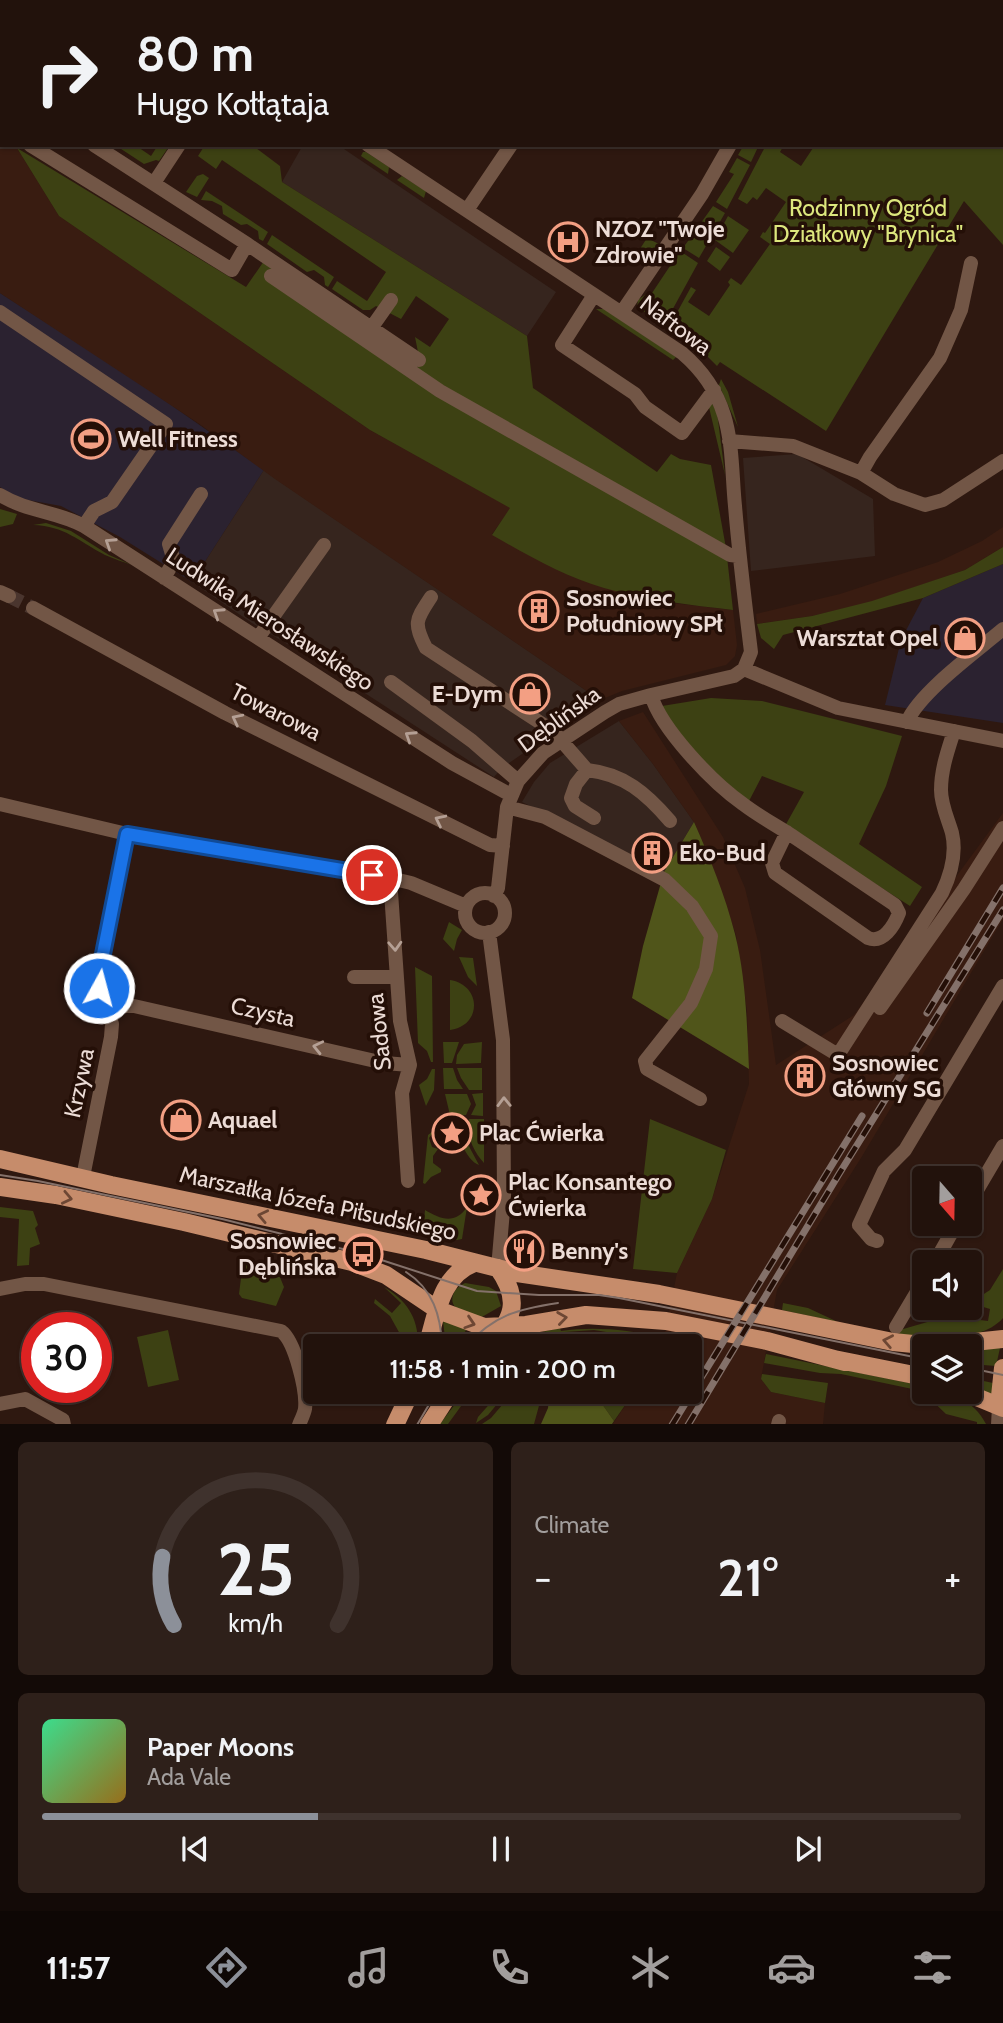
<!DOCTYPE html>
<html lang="en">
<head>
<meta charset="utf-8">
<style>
	:root { --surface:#22120c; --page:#2e201a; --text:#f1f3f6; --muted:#a29e9d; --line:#3f322d; --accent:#8c9099 }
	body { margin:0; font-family:Cabin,sans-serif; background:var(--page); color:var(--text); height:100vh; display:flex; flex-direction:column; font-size:26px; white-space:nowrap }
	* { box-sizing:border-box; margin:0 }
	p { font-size:23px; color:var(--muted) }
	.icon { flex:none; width:38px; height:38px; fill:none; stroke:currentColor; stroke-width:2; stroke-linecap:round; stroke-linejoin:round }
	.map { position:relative; height:1424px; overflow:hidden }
	.details { display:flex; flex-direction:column; gap:18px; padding:18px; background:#130a07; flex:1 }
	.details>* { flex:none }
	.hud { position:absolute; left:0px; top:0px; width:1004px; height:147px; box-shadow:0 2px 5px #0004,0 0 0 2px var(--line); background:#22120c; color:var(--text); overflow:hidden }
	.needle { width:46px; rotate:160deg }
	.buttons { position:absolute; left:912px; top:1166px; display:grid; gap:14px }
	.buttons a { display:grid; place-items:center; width:70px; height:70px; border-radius:7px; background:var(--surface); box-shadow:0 2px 5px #0004,0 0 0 2px var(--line); font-size:35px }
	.speed { position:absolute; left:21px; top:1312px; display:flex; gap:14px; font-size:35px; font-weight:700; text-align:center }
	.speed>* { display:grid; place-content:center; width:91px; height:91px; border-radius:50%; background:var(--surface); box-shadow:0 2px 5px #0004,0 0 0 2px var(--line); line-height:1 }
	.speed .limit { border:10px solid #d22; background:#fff; color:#111 }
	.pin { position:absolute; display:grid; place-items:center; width:60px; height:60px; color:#fff; margin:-30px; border:4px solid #fff; border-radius:50%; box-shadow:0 2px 7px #0007 }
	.me { position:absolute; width:77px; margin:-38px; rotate:7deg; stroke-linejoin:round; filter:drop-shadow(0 0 5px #0008) }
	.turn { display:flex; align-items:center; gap:24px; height:147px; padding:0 21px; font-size:32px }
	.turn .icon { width:91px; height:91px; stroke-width:2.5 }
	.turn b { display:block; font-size:49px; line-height:60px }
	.big { font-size:52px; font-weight:600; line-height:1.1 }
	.details .tile { flex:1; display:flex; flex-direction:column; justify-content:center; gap:10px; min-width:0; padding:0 24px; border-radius:10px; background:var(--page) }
	.details .dial { align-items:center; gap:0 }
	.dial svg { height:182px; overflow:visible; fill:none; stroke:var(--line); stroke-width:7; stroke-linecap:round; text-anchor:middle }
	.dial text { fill:var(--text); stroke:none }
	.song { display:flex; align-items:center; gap:21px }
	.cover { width:84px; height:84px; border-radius:10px; background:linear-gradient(135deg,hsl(150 70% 55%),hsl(40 70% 35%)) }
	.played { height:7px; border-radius:4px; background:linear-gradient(90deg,var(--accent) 30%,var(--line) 30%) }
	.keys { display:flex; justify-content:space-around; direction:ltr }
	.heat { display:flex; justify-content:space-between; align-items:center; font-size:38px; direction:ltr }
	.details .tiles { flex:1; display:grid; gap:18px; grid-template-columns:1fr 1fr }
	.tile:last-child { grid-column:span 2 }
	.trip { position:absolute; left:303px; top:1334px; width:399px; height:70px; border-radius:7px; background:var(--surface); box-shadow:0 2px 5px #0004,0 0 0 2px var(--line); font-weight:600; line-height:70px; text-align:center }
	.tabs { display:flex; height:112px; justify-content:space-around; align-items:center; background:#0e0705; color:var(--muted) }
	.tabs .icon { width:49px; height:49px }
	.tabs .current { color:var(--accent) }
	.tabs b { font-size:32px; color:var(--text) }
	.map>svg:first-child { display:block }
	.commercial { fill:#2b2230 }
	.industrial { fill:#36251e }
	.built { fill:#391c11 }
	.green { fill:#3d4113 }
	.forest { fill:#50551a }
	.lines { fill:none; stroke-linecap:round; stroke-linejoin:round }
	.minor-tunnel { stroke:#4a352e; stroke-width:14; stroke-dasharray:14 7; stroke-linecap:butt }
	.minor { stroke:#725646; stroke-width:14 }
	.major { stroke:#c68c6b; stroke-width:18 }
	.tram { stroke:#84716a; stroke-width:2 }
	.rail-casing { stroke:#84716a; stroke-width:7 }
	.rail { stroke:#240f07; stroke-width:4.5; stroke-dasharray:13; stroke-linecap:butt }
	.oneway { stroke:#b5a095 }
	.oneway2 { stroke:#6d4734 }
	.route-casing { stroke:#114b97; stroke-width:18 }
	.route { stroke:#1a73e8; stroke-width:12 }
	.labels { text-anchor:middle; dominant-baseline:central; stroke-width:7; stroke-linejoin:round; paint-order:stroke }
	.park-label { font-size:23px; fill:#dde77d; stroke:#240f07 }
	.poi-label { font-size:23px; font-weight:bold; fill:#ecdcd6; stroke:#240f07; text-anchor:start }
	.street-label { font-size:23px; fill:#ecdcd6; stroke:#240f07 }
</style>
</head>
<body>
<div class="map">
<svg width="1003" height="1425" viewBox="0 0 1003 1425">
	<rect width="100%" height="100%" fill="#2e1810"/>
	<!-- commercial -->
	<path class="commercial" d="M0,293L131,377L264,470L192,582L120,537L61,506L17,498L0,487Z
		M1003,564V723L885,705L901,640L923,598Z"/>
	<!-- industrial -->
	<path class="industrial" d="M303,145H338L556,292L527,336L282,182Z
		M797,454L873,499L875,556L751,571L743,458Z
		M264,470L276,479L600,700L502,768L494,777L314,660L252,623L192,582Z
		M619,721L653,764L694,822L664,872L522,802L534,782L550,763Z"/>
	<!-- built -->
	<path class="built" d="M0,136L2,145H14L17,148L59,216L370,430L511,508L492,534L672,603L733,610L737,645L735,656L726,665L622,691L600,700L275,479L198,423L0,293Z
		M1003,527V547L965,570L872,602L812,616L757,624L756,614L840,594L938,562L982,541Z
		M643,712L723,837L745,888L760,950L776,1065L854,1015L1003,813V919L861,1158L777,1290L761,1379L771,1392L825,1403L823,1424L612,1425L635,1391H690V1346H662L664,1337L677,1273L712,1199L749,1084L747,1011L736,935L709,857L694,822L653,764L619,721Z"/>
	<!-- green -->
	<path class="green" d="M890,0H1003V245L964,201L826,431L720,362L717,366L700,349L669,327L691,287L696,290L688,302L709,316L730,285L728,282L731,278L741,285L770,244L760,237L763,232L765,233L786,202L766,188L757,200L753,197L747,204L738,199L766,145H784L780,152L801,166L815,145H1003V2Z
		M115,145H135L151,156L158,145H170L159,161L156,160L144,164Z
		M205,145H252L280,166L282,182L527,336L533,388L657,472L671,454L680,459L711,465L726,548L733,610C690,605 647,600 604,588C565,577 527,555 492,535L510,508L370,430L59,216L17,148L246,287L264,261L418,352L415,337L430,347L449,319L416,296L401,319L376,306L370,310H363L332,289L337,281L367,301L386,272L222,160L216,169L198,156Z
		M744,145H759L751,162L738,155Z
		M363,152H366L389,167L388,174L361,156Z
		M737,158L750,165L727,209L716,202L734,174L729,172Z
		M203,174L209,178L197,197L186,192L197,176Z
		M402,176L426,191L424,198L397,180Z
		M206,191L268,232L263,241L259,239L258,231L247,224L241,225L223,214L222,206L212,201L201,200Z
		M713,206L725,213L699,258L683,248Z
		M728,216L749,230L733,253L715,240Z
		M272,235L334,277L328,287L325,285L324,277L314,270L307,272L267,244Z
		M647,238L659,244L647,262L636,255Z
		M716,247L730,257L720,271L707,261Z
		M680,251L698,263L664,325L637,307L638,300L646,294L650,296Z
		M596,309H604L676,357L673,360Z
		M721,379L728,392L738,427L719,385Z
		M708,403H712L717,412L725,475Z
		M0,509L17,514L13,524L0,527Z
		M46,523L71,531L109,555L132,565C124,562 114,559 105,555C78,541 65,526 33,525Z
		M1003,547V564L923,598L783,635L774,649L761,638L757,624L812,616L872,601L965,570Z
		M711,698L762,701L902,736L886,786L859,844L922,887L910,906L785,826L804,792L762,776L749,801L708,769L669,720L662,706Z
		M449,922L462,930L457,939L454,951L443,939Z
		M459,957L473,958L477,986L468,977Z
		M415,967L432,976L433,1062H431L427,1051L418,1043Z
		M450,980C482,985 482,1026 450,1030Z
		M443,1042H459L452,1063H444Z
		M482,1042L481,1063L456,1064L457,1055L464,1044Z
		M443,1068H453L457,1080L463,1089H444Z
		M457,1068H482V1090H469L461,1078Z
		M432,1069H435L434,1090L426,1106L419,1085L427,1079Z
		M483,1093V1116L471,1115L476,1105L472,1094Z
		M445,1094H467L471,1104L466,1115H450Z
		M451,1119L464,1120V1137L479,1165C465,1160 458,1133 451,1119Z
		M469,1119H484V1163C473,1151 466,1135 469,1119Z
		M650,1119L726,1150L712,1199L677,1273L633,1269Z
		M437,1128L429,1138L432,1147L438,1149L433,1156V1163L441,1169V1172L431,1177L425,1184L423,1183L428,1135Z
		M0,1207L33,1211L38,1225L35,1228L40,1244L30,1248L29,1265L17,1266L19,1219L0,1217Z
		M467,1207L462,1239L457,1240L423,1234L425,1210C440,1219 455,1225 467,1207Z
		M243,1262L277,1270L284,1287L276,1306L242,1298L239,1294Z
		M1003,1269V1318C982,1343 922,1341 893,1332L948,1316L988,1321L990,1309L970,1303L990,1290Z
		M465,1283L489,1287L496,1291L501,1306L480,1318C470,1314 448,1311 453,1295C455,1289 459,1286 465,1283Z
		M384,1287C407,1300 419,1319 418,1346H414L416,1336L405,1333L402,1339H398L400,1334L390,1316L374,1303L375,1299L392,1313L401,1303Z
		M783,1303L808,1308L838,1322L782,1310Z
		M443,1321L467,1329L454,1346H446Z
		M560,1328L561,1331C596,1326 627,1330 661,1337L662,1341L594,1330L565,1332L529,1340L517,1346H506L524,1336Z
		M168,1330L179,1380L148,1387L137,1337Z
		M605,1340L635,1346H570L582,1342Z
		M1000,1348L996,1366L970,1364V1349Z
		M766,1354L924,1386V1391C950,1391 974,1400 986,1424H977V1422L946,1414L922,1391L841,1374L820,1373L764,1363Z
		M762,1374L828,1383L825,1403L771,1392L761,1379Z
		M970,1378L993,1383L992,1393L989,1394L970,1386Z
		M465,1391H472L448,1424H440Z
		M485,1391H508L488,1415L476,1423L478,1417L494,1399Z
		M514,1391H543L534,1424H482L491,1418Z
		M593,1391H635L614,1421Z"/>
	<!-- forest -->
	<path class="forest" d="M694,822C710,858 725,895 735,934C746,978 747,1024 749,1069L632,998L643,946L664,872Z
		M550,1391H593L614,1421L612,1424H541L548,1408Z"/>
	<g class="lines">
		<!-- minor-tunnel -->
		<path class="minor-tunnel" d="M9,596L33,608"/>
		<!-- minor -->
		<path class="minor" d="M126,0L130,2
			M530,0L533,2
			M149,2L150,0
			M470,2L471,0
			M807,2L808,0
			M0,91L2,92
			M0,127L2,128
			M30,145L232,270L247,244
			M94,145L247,244L419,360
			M368,145L682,353C702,370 716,389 724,415C733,444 732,477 735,506C739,555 745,603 751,652L744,669L734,676L651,695L619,704L605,712L543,753L518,781L507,807L498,888L494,896
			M154,183L179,145
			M467,210L511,145
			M271,276L440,391L730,555L739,556
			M594,295L562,345L635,394L645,407L682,433L714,390
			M0,312L166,424L112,502L94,511L84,526
			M622,312L702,194L730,145
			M372,327L391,300
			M729,441L793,446L861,473L894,494L925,505L943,500L1003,461
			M861,473L870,457L940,358L961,310L971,263
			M0,495C28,512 56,511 84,526L452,763L511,795
			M164,578L174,561L169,544L201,494
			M0,592L9,596
			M431,597C416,620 413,622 426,648L553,731L587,770C624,774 646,793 670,821
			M33,608L225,713L490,845L503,846
			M258,638L324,545
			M744,669L838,708L1003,741
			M391,682L472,741L518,781
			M651,695C661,729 713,783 743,804C760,817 779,827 797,839C830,861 862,883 895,905L899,913C894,926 883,944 868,938L775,873L772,863L787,832
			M907,722C920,692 977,651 1003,629
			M587,770L576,784L571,798L575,806L594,818
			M0,804L127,834L390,878L411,883L466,906
			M507,807L545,817L665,880L692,906L711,936L706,969L691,1003L645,1061L647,1069L700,1099
			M390,878L400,1021L410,1065L402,1093L408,1181
			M465 913a20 20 0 1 1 40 0a20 20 0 1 1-40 0Z
			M489,932L503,1040L504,1199L498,1268
			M354,977H397
			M106,1006H134L384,1063L410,1065
			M880,1008L964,889L1003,828
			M782,1021L838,1055L942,893C951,874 957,854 952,833C948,819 941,805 941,790C941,769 948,750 954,731
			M83,1177L111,1037L112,1024L99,988L100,969L127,834
			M970,1202L1003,1146
			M877,1241L871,1239L859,1225L884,1171L905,1150L1003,986
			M935,1262L957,1223
			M0,1289L25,1284H44L281,1331C295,1341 307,1391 305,1409C304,1414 301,1420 299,1425
			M896,1327L924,1280
			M0,1404L25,1399L63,1420L64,1425
			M778,1425L779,1421
			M998,1425L999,1406"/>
		<!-- major -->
		<path class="major" d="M0,1159L111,1185L426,1250L517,1273L659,1294L893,1342L933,1346
			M0,1187L56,1195L184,1222L352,1262L386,1275L438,1310L484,1327L526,1325L586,1315L666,1321L767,1341L845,1362
			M427,1346C437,1314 440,1276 474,1263
			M487,1346C514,1320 521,1300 498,1268
			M936,1346L1003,1339
			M834,1359L924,1377
			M962,1391L1003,1408
			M999,1406L1003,1368
			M395,1425L411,1391
			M429,1425L451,1391"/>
		<!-- tram -->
		<path class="tram" d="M0,1175L38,1181L222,1219L363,1254L477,1291L539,1295H599L619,1298L924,1359
			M406,1272C433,1289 441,1316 442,1346
			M466,1346C494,1315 518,1309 558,1303
			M970,1368L1003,1375
			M417,1425L437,1391"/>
		<!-- rail casing -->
		<g class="rail-casing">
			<path id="rail" d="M927,1013L1003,888
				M672,1425L862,1116
				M688,1425L839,1174L1003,910"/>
		</g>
		<!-- rail -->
		<use href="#rail" class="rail"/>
	</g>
	<!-- one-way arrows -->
	<defs><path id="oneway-chevron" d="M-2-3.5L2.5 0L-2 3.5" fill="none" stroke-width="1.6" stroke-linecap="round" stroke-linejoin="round" transform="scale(1.75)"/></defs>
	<g class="oneway">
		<use href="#oneway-chevron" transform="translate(110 543) rotate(-147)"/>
		<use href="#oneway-chevron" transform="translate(218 613) rotate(-147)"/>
		<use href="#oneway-chevron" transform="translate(237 719) rotate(-153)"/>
		<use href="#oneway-chevron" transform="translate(410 736) rotate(-147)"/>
		<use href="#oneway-chevron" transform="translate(440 820) rotate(-154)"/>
		<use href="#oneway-chevron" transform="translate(395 946) rotate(87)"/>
		<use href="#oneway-chevron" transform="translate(318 1047) rotate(-167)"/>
		<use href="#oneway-chevron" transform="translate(504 1102) rotate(-91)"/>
	</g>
	<g class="oneway2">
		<use href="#oneway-chevron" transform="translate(67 1198) rotate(12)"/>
		<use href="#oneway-chevron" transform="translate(263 1216) rotate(-168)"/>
		<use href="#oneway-chevron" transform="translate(562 1318) rotate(-8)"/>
		<use href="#oneway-chevron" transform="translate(470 1323) rotate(18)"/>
		<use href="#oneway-chevron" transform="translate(888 1341) rotate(-169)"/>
	</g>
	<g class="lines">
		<!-- route casing -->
		<g class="route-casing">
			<path id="route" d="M99,988L100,969L127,834L372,875"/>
		</g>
		<!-- route -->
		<use href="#route" class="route"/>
	</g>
	<!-- icons -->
	<defs>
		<g id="hospital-ring" transform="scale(2.0125)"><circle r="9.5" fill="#240f07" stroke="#f39f83" stroke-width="1.5"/><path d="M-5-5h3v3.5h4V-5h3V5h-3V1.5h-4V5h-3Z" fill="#f39f83"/></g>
		<g id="stadium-ring" transform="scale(2.0125)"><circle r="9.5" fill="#240f07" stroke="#f39f83" stroke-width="1.5"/><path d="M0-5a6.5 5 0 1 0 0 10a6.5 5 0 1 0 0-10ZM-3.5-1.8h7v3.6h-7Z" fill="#f39f83"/></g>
		<g id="building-ring" transform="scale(2.0125)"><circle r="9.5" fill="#240f07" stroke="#f39f83" stroke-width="1.5"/><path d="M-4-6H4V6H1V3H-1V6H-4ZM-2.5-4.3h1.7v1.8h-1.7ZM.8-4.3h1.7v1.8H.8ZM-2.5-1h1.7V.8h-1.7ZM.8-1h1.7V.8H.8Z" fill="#f39f83"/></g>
		<g id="shop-ring" transform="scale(2.0125)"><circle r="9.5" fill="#240f07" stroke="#f39f83" stroke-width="1.5"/><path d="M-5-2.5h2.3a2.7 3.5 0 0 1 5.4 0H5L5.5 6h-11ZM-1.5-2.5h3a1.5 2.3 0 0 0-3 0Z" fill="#f39f83"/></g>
		<g id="sight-ring" transform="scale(2.0125)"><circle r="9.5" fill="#240f07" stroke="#f39f83" stroke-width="1.5"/><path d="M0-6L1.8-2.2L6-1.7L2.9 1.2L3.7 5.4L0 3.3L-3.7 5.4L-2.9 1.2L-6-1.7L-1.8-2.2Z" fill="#f39f83"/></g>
		<g id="restaurant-ring" transform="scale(2.0125)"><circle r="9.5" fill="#240f07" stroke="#f39f83" stroke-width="1.5"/><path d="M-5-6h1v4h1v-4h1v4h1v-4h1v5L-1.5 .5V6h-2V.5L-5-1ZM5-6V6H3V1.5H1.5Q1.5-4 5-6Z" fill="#f39f83"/></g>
		<g id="bus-ring" transform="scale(2.0125)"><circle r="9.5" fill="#240f07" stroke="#f39f83" stroke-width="1.5"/><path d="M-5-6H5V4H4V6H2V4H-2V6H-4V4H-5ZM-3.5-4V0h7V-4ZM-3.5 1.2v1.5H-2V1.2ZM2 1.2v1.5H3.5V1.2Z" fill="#f39f83"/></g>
	</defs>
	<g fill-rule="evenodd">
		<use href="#hospital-ring" x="568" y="242"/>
		<use href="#stadium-ring" x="91" y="439"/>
		<use href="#building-ring" x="539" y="611"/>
		<use href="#shop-ring" x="965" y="638"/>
		<use href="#shop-ring" x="530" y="694"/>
		<use href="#building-ring" x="652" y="853"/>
		<use href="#building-ring" x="805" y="1076"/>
		<use href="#shop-ring" x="181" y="1120"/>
		<use href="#sight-ring" x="452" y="1133"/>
		<use href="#sight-ring" x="481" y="1195"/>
		<use href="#restaurant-ring" x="524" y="1251"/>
		<use href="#bus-ring" x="363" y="1254"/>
	</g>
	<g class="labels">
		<!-- park labels -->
		<g class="park-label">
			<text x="868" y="208">Rodzinny Ogród<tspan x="868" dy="26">Działkowy "Brynica"</tspan></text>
		</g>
		<!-- poi labels -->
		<g class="poi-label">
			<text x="595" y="229">NZOZ "Twoje<tspan x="595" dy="26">Zdrowie"</tspan></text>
			<text x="118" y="439">Well Fitness</text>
			<text x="566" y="598">Sosnowiec<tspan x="566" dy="26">Południowy SPł</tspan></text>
			<text x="938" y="638" text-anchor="end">Warsztat Opel</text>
			<text x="503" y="694" text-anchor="end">E-Dym</text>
			<text x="679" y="853">Eko-Bud</text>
			<text x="832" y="1063">Sosnowiec<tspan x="832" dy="26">Główny SG</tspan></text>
			<text x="208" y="1120">Aquael</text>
			<text x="479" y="1133">Plac Ćwierka</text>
			<text x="508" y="1182">Plac Konsantego<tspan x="508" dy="26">Ćwierka</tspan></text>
			<text x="336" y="1241" text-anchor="end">Sosnowiec<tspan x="336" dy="26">Dęblińska</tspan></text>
			<text x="551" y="1251">Benny's</text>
		</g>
		<!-- street labels -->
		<g class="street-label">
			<text transform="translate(676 325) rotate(37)">Naftowa</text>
			<text transform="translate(270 619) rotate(33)">Ludwika Mierosławskiego</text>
			<text transform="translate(276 712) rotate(27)">Towarowa</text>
			<text transform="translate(559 719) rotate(-36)">Dęblińska</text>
			<text transform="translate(263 1012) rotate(13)">Czysta</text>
			<text transform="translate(379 1032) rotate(-96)">Sadowa</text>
			<text transform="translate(79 1083) rotate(-78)">Krzywa</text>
			<text transform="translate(318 1203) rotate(12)">Marszałka Józefa Piłsudskiego</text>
		</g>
	</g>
</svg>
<div class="buttons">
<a><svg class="needle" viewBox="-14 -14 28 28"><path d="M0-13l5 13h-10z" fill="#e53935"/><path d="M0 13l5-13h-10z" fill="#a29e9d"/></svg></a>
<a><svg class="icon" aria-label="sound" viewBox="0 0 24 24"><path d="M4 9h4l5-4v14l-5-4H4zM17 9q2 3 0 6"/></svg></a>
<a><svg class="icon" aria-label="layers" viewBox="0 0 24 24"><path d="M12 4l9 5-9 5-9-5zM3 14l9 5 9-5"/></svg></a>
</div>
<div class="speed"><div class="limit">30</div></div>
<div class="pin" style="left:372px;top:875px;background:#d93025"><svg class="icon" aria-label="arrive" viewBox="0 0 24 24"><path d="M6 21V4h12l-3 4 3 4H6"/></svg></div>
<svg class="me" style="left:99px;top:988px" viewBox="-20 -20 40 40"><circle r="17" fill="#1a73e8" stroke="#fff" stroke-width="3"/><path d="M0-11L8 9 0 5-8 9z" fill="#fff"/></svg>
<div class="trip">11:58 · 1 min · 200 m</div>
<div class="hud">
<div class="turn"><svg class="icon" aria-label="right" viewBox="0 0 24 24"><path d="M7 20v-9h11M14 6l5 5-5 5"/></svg><div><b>80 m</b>Hugo Kołłątaja</div></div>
</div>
</div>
<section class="details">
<div class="tiles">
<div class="tile dial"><svg viewBox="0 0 100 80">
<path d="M14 69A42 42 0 1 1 86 69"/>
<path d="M14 69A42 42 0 0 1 9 39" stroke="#8c9099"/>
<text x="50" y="56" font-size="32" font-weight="700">25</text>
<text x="50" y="72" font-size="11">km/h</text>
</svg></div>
<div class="tile"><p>Climate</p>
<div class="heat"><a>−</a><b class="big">21°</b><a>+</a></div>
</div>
<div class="tile">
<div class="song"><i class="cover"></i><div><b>Paper Moons</b><p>Ada Vale</p></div></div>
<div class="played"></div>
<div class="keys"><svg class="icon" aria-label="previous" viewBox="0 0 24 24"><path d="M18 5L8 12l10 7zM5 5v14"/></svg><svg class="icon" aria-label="pause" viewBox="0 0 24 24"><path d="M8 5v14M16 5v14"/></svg><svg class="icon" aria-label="next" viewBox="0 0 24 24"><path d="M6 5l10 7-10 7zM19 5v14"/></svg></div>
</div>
</div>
</section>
<nav class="tabs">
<b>11:57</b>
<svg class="icon current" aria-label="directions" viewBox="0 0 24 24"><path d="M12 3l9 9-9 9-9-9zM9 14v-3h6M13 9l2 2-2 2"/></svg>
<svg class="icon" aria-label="music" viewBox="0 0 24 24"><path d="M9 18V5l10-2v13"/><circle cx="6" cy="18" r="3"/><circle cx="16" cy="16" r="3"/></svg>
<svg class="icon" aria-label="phone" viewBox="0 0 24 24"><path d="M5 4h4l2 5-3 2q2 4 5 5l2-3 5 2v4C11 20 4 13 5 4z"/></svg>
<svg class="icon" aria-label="climate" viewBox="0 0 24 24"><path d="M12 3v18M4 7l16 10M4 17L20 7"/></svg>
<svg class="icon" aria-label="car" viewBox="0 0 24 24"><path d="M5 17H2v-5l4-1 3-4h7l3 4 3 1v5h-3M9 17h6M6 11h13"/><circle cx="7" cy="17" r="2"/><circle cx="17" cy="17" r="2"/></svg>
<svg class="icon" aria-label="filters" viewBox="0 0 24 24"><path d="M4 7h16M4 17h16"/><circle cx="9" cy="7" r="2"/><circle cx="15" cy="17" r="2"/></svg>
</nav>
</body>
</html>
